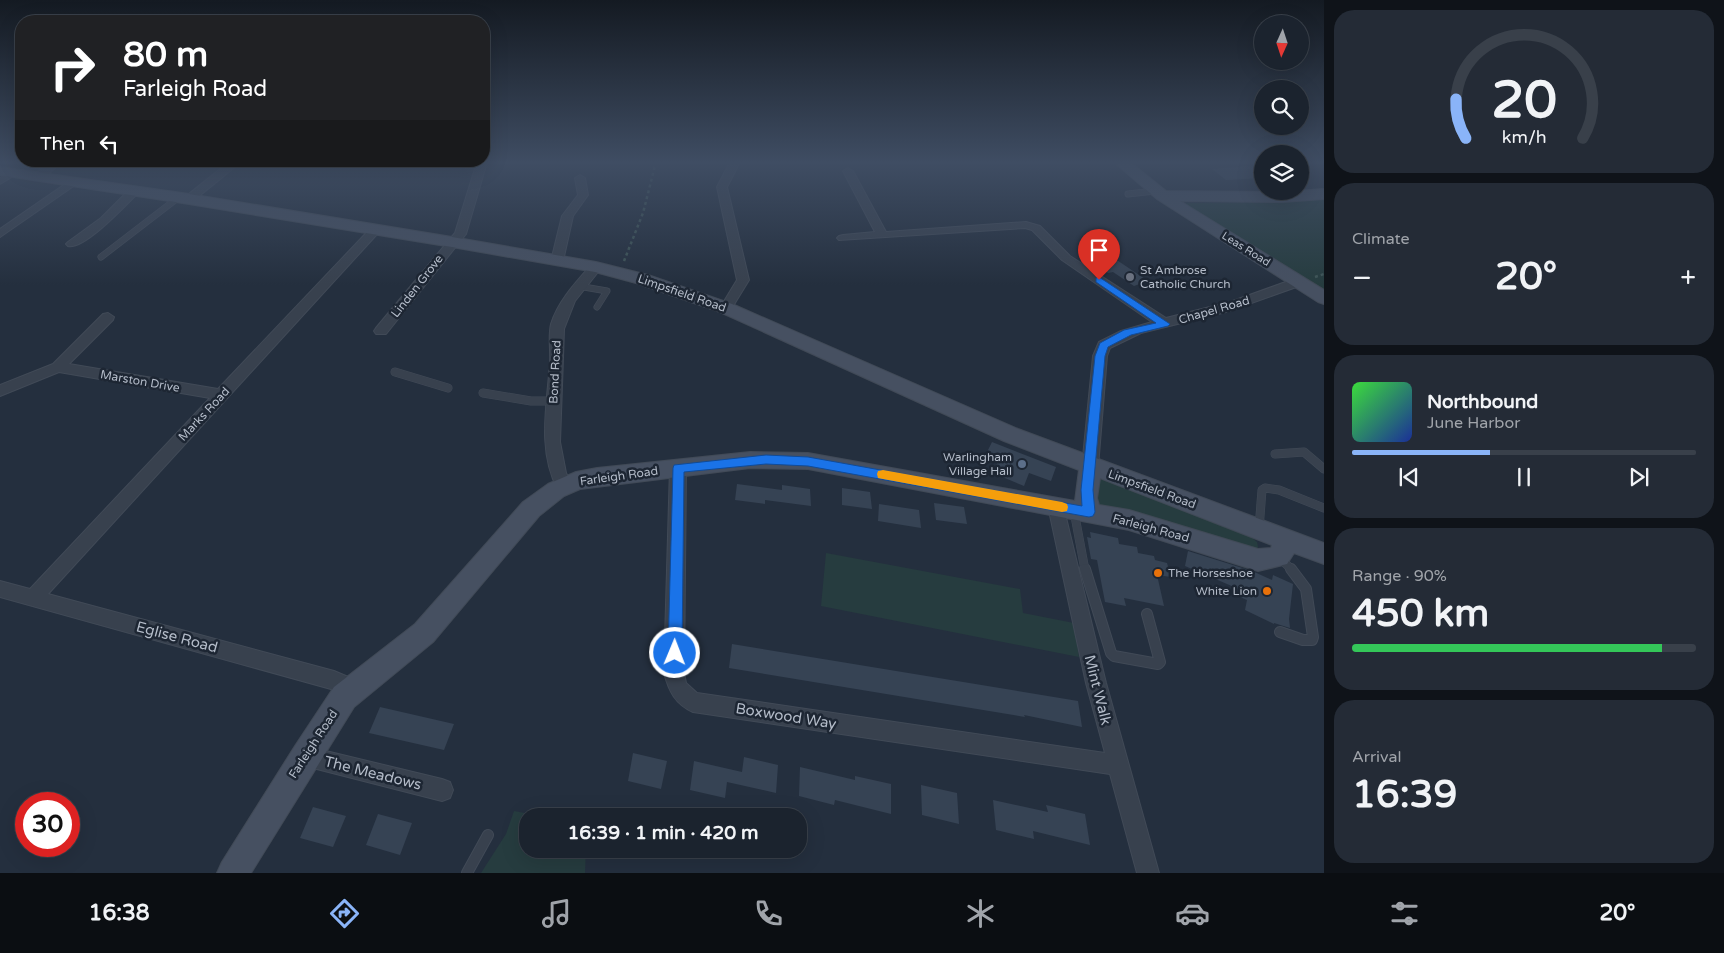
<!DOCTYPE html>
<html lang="en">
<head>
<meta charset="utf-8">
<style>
	:root { --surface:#1b232e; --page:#242b36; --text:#f1f3f6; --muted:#a0a4aa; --line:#39404a; --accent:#8ab4f8 }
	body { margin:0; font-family:"Varela Round",sans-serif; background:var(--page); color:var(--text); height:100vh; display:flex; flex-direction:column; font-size:19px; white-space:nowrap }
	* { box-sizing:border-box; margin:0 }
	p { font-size:16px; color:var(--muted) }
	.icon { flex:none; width:28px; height:28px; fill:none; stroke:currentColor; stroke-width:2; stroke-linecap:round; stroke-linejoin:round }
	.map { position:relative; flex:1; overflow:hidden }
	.sheet { display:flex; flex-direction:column; gap:10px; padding:10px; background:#0f1319; width:400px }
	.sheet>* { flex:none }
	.guide { position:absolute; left:15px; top:15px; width:475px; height:152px; border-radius:20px; box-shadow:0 5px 20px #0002,0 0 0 1px var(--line); background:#202124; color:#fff; overflow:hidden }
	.needle { width:32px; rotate:183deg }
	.buttons { position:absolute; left:1254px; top:15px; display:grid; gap:10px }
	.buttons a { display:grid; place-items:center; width:55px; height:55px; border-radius:50%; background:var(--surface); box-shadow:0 5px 20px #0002,0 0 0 1px var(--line); font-size:25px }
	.speed { position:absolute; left:15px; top:792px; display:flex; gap:10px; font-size:25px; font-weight:700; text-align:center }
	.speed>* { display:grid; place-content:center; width:65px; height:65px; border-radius:50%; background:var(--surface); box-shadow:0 5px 20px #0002,0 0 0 1px var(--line); line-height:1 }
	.speed .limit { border:8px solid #d22; background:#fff; color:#111 }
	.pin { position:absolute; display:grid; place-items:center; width:42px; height:42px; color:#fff; margin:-51px -21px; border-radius:50% 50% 50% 0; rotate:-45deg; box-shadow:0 0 5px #0007 }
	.pin .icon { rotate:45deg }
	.me { position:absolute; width:55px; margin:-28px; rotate:1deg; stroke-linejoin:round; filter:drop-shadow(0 0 4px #0008) }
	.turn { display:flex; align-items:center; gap:18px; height:105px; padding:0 25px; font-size:22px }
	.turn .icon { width:65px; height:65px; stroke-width:2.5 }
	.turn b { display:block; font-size:35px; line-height:42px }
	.then { display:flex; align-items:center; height:48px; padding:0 25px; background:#0003; gap:10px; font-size:19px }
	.big { font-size:38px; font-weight:800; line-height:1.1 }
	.sheet .card { flex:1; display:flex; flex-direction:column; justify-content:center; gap:8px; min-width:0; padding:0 18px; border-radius:20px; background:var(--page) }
	.sheet .dial { align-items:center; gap:0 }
	.dial svg { height:130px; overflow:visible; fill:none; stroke:var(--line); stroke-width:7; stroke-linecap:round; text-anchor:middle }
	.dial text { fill:var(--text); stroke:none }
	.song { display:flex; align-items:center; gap:15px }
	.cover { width:60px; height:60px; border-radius:8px; background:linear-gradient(135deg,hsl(120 70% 55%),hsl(230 70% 35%)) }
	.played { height:5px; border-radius:2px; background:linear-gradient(90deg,var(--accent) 40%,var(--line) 40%) }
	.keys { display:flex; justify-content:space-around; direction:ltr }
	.heat { display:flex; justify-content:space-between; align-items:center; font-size:28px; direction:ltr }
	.charge { height:8px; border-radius:4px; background:linear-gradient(90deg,#34c759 90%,var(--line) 0) }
	.trip { position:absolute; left:519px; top:808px; width:288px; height:50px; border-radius:20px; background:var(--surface); box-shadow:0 5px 20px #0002,0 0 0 1px var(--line); font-weight:800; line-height:50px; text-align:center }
	.menu { display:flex; height:80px; justify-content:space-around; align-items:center; background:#0b0e12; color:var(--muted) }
	.menu .icon { width:35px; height:35px }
	.menu .current { color:var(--accent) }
	.menu b { font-size:22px; color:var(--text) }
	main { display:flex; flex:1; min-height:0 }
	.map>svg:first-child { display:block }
	.green { fill:#263c3f }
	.building { fill:#364354 }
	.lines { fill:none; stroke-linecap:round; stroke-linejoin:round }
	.lane-far2-casing { stroke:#414a57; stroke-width:7 }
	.lane-far1-casing { stroke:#414a57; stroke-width:9 }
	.lane-casing { stroke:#414a57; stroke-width:12 }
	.street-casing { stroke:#414a57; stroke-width:2 }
	.secondary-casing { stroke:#414a57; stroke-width:2 }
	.path { stroke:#3f5557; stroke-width:2.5; stroke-dasharray:3 3; stroke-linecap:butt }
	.lane-far2 { stroke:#38414e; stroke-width:5.5 }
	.lane-far1 { stroke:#38414e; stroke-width:8 }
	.lane { stroke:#38414e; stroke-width:10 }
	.street { fill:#38414e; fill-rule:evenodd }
	.secondary { fill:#465061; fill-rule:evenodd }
	.route { fill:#1a73e8; stroke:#114b97 }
	.slow { fill:#f59e0b }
	.worship-dot { fill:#6b7280; stroke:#1d2633; stroke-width:2 }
	.service-dot { fill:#5c6f8a; stroke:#1d2633; stroke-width:2 }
	.food-dot { fill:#e8710a; stroke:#1d2633; stroke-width:2 }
	.labels { text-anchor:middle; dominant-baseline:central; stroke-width:5; stroke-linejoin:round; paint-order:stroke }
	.far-street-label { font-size:11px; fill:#b4bcc9; stroke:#1d2633 }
	.poi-label { font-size:12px; fill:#b4bcc9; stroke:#1d2633; text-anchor:start }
	.street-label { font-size:12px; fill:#b4bcc9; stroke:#1d2633 }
	.near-street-label { font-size:15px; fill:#b4bcc9; stroke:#1d2633 }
</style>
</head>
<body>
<main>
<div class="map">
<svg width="1324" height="873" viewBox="0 0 1324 873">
	<rect width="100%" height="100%" fill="#242f3e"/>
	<!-- green -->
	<path class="green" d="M1324,198V294L1179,203L1287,202Z
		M1098,479L1106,480L1250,536L1257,542L1258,547L1256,550L1147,516L1101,508L1094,501Z
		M826,553L1020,589L1023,613L1074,623L1079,657L821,606Z
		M514,811L541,816H528V849H586L585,873H481L506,834Z"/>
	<!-- building -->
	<path class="building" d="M1262,165V178L1226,180L1212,169Z
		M1096,246L1148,281L1134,286L1113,272L1108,273L1093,263L1098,261L1090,256Z
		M992,442L1056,467L1051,481L1029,473L1024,486L993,473L998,461L985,456Z
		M737,484L782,490V485L810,489L811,506L765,500V504L735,500Z
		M842,488L870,492L872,509L842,505Z
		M934,503L964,507L967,524L936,520Z
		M879,504L919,510L921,528L878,521Z
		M1090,532L1118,538L1119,544L1137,547L1138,553L1154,556L1155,560L1167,563L1171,577L1157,575L1164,606L1124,598L1126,606L1105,602L1097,560L1091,559L1087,537L1091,538Z
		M1188,551L1252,571L1272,580L1273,575L1293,584L1289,619L1290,628L1274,623V624L1245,610L1247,600L1240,597L1241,590L1185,566Z
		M732,644L1078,701L1082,727L1024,715L1025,717L729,668Z
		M380,707L454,724L444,750L369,733Z
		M633,753L667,761L661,789L628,781Z
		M744,757L778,765L776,793L727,782L725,798L690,790L694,761L742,772Z
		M800,767L855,780V776L891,784V814L835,800L834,805L799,796Z
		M921,785L957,793L959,824L922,815Z
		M993,800L1048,812L1046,805L1085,814L1090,845L1033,831L1034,839L996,830Z
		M313,807L346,816L333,847L300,838Z
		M378,814L412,823L400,855L366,845Z"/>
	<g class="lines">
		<!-- lane-far2 casing -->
		<g class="lane-far2-casing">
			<path id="lane-far2" d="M0,181L13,173
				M1128,194L1155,191
				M101,257L179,197
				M578,286L607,291L597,307"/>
		</g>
		<!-- lane-far1 casing -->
		<g class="lane-far1-casing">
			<path id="lane-far1" d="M395,372L448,388
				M483,393L531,401H553
				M1275,454L1304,452L1324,469
				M1074,511L1085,570
				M1259,529L1262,490L1265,488L1279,490L1324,508
				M1280,558L1292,570"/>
		</g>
		<!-- lane casing -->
		<g class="lane-casing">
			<path id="lane" d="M1085,569L1111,653L1114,656L1158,664L1160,662L1147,614
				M1280,632L1303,640H1312L1313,637L1306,589L1291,569
				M467,873L488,835"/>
		</g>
		<!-- street casing -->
		<g class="street-casing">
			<path id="street" d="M50,162H62L41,180H33L32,178L33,176Z
				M229,162H241L193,201H185L184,199L185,197Z
				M477,162H487L466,234L386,334H376L374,331L376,328L455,233Z
				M730,162H740L727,187L749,280L730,311L726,312L720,308L737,280L717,187Z
				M848,168L853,171L886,232L1026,222L1040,226L1070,256L1166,318L1230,302L1294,279L1298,278L1304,282L1302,285L1226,312L1141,333L1110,348L1107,356L1098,467L1095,471L1090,473L1085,471L1082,467L1093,356L1099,342L1121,331L1152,322L1062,260L1032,230L1025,228L839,240L837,238L839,236L843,235L875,232L843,171Z
				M580,175L585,178L588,195L573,216L563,261L561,264H553L551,261L562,216L578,195L575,178Z
				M71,180L75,181L76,183L75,185L0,237V229Z
				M133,189L138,192L137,194C125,206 84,250 68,246L66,244L68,242L101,218L129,190Z
				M375,227L381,230L379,232L48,594L334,671L360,682L363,689L360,696L353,699L331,689L0,597V581L30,589L210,398L59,372L0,396V385L53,364L103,314L108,313L114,317L113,320L69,364L218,389L371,228Z
				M596,263L602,267L575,301L564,329L560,442L566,473L572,486L570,490L564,492L558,490C537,450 547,406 550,363C551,350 548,337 551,324C558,301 576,282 592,264Z
				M678,462L684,464L686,468L684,673L686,683L697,693L1105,753L1086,683L1048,506L1050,501L1056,499L1062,501L1106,683L1159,873H1137L1110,774L693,712C675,704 669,691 664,673L670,468L672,464Z
				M305,746L442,779L450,782L453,790L450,798L442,801L305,766L298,763L295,756L298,749Z"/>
		</g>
		<!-- secondary casing -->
		<g class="secondary-casing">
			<path id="secondary" d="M1114,162H1130L1166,191L1282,192L1324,189V199L1282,202L1180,201L1324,290V304L1318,302L1157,199Z
				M0,167L189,194L452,237L596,262L648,275L732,304L1018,429L1324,543V564L1294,553L1287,564L1258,571L1129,530L808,469L750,468L580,489L564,496L539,516L433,642L354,707L251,873H217L222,862L295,746L334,687L415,624L523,502L548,484L576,472L597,468L750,452L808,453L1075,501L1079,470L1004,441L720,312L636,283L595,272L452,247L189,204L0,175ZM1100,478L1272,545L1271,548L1258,549L1129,510L1099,505L1097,498Z"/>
		</g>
		<!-- path -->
		<path class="path" d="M624,261L643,213L656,162
			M1315,277L1324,274"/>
		<!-- lane-far2 -->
		<use href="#lane-far2" class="lane-far2"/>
		<!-- lane-far1 -->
		<use href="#lane-far1" class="lane-far1"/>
		<!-- lane -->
		<use href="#lane" class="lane"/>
		<!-- street -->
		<use href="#street" class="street"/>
		<!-- secondary -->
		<use href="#secondary" class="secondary"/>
	</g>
	<!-- sky -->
	<linearGradient id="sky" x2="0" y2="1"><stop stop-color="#141a22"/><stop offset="0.57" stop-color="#3f4d63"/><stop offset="1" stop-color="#3f4d63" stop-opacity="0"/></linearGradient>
	<rect width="1324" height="285" fill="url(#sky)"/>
	<!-- route -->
	<path class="route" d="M1099,277L1170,324L1168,326L1131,335L1108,347L1105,356L1093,490L1095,512L1093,516L1089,517L808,466L766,464L684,472L682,653L680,658L675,660L670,658L668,653L673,468L674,465L766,455L808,457L1082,506L1081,490L1095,356L1100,343L1124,330L1156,323L1096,282V278Z"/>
	<!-- slow -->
	<path class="slow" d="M883,470L1062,502L1067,504L1068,507L1067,511L1062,512L883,479L878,478L877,474L878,471Z"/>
	<!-- markers -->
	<circle class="worship-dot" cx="1130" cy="277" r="5"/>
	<circle class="service-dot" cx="1022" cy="464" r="5"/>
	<g class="food-dot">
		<circle cx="1158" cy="573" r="5"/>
		<circle cx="1267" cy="591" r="5"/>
	</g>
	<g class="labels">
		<!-- far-street labels -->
		<g class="far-street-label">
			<text transform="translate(1246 249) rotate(32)">Leas Road</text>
		</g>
		<!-- poi labels -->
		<g class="poi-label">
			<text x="1140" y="270">St Ambrose<tspan x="1140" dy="14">Catholic Church</tspan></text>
			<text x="1012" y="457" text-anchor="end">Warlingham<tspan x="1012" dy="14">Village Hall</tspan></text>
			<text x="1168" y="573">The Horseshoe</text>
			<text x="1257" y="591" text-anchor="end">White Lion</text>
		</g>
		<!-- street labels -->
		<g class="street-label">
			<text transform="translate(417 286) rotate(-52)">Linden Grove</text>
			<text transform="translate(682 293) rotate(19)">Limpsfield Road</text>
			<text transform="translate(1214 310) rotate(-16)">Chapel Road</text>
			<text transform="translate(555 372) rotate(-87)">Bond Road</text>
			<text transform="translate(140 381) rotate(10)">Marston Drive</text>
			<text transform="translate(204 414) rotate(-47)">Marks Road</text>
			<text transform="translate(619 476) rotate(-8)">Farleigh Road</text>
			<text transform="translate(1152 489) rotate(20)">Limpsfield Road</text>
			<text transform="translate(1151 528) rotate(15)">Farleigh Road</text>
			<text transform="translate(313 744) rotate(-57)">Farleigh Road</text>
		</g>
		<!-- near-street labels -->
		<g class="near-street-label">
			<text transform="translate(177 637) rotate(15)">Eglise Road</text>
			<text transform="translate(1098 690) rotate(76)">Mint Walk</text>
			<text transform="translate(786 716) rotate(9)">Boxwood Way</text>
			<text transform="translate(373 773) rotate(14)">The Meadows</text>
		</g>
	</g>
</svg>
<div class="buttons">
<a><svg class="needle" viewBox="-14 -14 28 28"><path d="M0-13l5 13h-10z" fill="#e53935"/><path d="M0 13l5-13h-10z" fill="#a0a4aa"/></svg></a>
<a><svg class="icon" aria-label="search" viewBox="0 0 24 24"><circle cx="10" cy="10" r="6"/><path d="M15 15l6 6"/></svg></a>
<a><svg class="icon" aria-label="layers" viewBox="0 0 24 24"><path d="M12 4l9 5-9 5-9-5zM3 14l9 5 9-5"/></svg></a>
</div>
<div class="speed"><div class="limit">30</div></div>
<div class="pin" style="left:1099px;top:280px;background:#d93025"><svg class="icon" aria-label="arrive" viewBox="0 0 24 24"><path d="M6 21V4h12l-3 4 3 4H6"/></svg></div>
<svg class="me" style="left:675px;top:653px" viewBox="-20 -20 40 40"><circle r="17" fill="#1a73e8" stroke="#fff" stroke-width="3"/><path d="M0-11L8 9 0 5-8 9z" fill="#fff"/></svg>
<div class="trip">16:39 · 1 min · 420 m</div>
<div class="guide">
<div class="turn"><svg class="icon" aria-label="right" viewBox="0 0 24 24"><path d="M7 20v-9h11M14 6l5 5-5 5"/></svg><div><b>80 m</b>Farleigh Road</div></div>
<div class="then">Then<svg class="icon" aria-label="left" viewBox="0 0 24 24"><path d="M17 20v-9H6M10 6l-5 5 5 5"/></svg></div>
</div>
</div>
<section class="sheet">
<div class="card dial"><svg viewBox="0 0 100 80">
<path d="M14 69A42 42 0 1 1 86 69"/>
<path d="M14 69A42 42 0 0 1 8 45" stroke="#8ab4f8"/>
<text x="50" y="56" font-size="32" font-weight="700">20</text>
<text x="50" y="72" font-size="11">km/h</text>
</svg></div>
<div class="card"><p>Climate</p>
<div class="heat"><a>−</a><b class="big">20°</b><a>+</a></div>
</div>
<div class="card">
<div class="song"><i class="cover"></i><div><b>Northbound</b><p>June Harbor</p></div></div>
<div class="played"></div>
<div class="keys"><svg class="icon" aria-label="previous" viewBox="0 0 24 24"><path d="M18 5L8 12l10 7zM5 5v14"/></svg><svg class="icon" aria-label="pause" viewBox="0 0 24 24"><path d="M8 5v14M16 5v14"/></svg><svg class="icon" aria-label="next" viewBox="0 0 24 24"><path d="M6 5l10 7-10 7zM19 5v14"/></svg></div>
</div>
<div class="card"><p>Range · 90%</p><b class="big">450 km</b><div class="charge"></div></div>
<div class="card"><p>Arrival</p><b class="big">16:39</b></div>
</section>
</main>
<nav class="menu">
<b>16:38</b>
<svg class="icon current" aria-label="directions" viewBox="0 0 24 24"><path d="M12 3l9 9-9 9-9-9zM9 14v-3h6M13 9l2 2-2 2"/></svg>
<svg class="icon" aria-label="music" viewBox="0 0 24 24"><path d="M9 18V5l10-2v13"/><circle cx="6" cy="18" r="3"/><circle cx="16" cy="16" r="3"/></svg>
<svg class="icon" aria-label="phone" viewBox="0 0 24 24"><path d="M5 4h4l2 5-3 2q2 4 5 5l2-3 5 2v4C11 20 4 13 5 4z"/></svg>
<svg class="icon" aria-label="climate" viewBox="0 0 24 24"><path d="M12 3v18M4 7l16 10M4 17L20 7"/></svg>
<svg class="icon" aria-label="car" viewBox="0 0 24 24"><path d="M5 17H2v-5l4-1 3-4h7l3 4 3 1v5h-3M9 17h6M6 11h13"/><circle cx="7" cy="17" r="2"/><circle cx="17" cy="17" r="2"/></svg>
<svg class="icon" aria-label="filters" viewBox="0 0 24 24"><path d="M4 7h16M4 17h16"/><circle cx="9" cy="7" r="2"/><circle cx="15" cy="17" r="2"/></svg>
<b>20°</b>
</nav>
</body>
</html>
